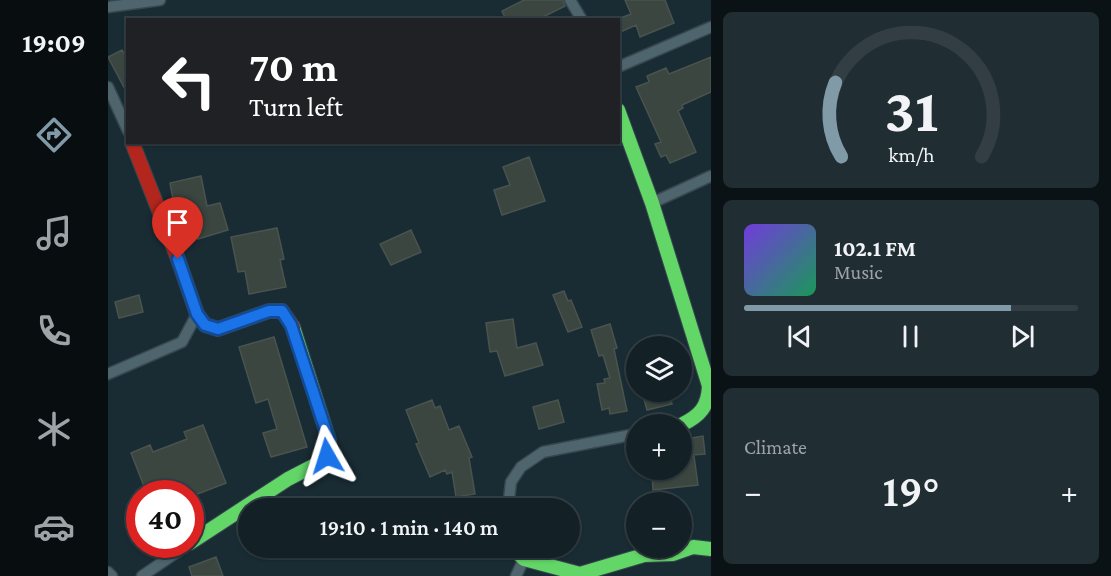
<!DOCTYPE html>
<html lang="en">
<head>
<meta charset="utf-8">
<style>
	:root { --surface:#132127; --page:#202e33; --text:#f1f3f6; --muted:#9da3a7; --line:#323e44; --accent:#809ba7 }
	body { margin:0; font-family:"Crimson Pro",serif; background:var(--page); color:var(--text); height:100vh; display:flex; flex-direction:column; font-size:22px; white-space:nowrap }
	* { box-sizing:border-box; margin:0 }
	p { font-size:20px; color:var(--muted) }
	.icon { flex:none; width:33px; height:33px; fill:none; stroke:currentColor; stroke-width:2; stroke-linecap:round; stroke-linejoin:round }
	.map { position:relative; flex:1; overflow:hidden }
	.drawer { display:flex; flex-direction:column; gap:12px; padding:12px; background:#0a1215; width:400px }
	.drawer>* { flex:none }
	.guide { position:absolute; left:18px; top:18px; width:494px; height:126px; border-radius:0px; box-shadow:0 2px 4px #0004,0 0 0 2px var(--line); background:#202124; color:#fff; overflow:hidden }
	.controls { position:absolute; left:518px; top:336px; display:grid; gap:12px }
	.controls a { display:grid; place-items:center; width:66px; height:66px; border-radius:50%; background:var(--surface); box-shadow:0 2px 4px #0004,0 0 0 2px var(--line); font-size:30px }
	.speed { position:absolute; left:18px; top:480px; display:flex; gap:12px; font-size:30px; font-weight:700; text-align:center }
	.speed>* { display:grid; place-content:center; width:78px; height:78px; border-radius:50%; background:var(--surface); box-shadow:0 2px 4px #0004,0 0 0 2px var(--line); line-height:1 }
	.speed .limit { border:9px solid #d22; background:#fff; color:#111 }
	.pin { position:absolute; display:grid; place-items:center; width:51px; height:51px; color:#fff; margin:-62px -26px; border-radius:50% 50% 50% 0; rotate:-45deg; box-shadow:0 0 6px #0007 }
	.pin .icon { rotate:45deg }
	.me { position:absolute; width:66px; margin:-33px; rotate:354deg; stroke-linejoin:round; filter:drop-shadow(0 0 4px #0008) }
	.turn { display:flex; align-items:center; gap:21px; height:126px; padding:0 24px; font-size:27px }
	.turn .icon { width:78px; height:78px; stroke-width:2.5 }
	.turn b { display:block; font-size:42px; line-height:51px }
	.big { font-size:45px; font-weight:600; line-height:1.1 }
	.drawer .card { flex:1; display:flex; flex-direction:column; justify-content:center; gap:9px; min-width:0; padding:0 21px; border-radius:9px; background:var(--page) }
	.drawer .dial { align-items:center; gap:0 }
	.dial svg { height:156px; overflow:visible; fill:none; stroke:var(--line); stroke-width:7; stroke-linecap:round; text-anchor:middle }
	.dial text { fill:var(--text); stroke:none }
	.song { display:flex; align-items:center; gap:18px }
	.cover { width:72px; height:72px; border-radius:9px; background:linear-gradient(135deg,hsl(260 70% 55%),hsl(150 70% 35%)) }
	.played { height:6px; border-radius:3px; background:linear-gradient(90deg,var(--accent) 80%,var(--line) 80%) }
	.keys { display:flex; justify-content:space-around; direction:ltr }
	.heat { display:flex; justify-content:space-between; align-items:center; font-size:33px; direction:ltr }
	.trip { position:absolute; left:130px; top:498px; width:342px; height:60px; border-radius:30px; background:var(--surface); box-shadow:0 2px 4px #0004,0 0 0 2px var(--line); font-weight:600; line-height:60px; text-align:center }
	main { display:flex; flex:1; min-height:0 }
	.tab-bar { display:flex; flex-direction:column; width:108px; justify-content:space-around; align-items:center; background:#080d10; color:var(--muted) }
	.tab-bar .icon { width:42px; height:42px }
	.tab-bar .current { color:var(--accent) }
	.tab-bar b { font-size:27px; color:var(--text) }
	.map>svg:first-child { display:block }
	.building { fill:#3b4641; stroke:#4a534d; stroke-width:1.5 }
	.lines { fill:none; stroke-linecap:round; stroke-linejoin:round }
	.street-casing { stroke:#37474e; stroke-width:13 }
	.fast-casing { stroke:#37474e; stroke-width:16 }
	.jam-casing { stroke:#37474e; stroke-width:16 }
	.street { stroke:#4f656e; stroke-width:10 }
	.fast { stroke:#63d668; stroke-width:14 }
	.jam { stroke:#b3261e; stroke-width:14 }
	.route-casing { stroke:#114b97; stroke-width:15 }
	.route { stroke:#1a73e8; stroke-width:10 }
</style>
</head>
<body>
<main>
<nav class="tab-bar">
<b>19:09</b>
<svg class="icon current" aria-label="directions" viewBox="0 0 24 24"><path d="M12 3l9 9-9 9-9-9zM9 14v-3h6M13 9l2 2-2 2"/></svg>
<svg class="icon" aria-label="music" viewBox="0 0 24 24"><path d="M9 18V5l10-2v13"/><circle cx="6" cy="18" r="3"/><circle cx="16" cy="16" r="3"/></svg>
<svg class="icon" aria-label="phone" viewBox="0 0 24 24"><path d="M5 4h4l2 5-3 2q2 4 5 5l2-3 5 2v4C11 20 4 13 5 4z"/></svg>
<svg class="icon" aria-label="climate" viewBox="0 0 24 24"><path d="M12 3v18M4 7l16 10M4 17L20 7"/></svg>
<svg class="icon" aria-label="car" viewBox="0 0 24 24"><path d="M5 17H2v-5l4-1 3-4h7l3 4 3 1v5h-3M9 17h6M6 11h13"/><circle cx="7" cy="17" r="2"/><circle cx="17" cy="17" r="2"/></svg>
</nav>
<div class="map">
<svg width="603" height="576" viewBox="0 0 603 576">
	<rect width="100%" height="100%" fill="#192c34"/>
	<!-- building -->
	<path class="building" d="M416,0H455L457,6L429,20H398L394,11Z
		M517,0H557L566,23L532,37L528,25L510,33V19L523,14Z
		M14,50L20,60V95L0,57Z
		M603,57V92L574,105L575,108L570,111L588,152L562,163L558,155L553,157L547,144L553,142L528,87L541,82L539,76L558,68L561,74Z
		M421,157L437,201L394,215L386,190L402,185L395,167Z
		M93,176L99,206L112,203L120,230L90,239L79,203L66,205L62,183Z
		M169,228L176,259L172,260L178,287L141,294L137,271L130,272L123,237Z
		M303,230L313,252L283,265L272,244Z
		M456,291L460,301L463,300L474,327L460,332L445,295Z
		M31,295L35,312L11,318L7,302Z
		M405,319L409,348L428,343L435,365L397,376L389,351L382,352L378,323Z
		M502,324L509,348L506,349L519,411L502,414L501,408L494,410L489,384L497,383L496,379L502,378L495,355L491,356L483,330Z
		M166,337L199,447L163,457L155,433L169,429L160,399L148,403L131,347Z
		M534,392H561L564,404L539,410Z
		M324,400L327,408L332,406L341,430L351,426L364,457L361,458L367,494L348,497L344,472L339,474L337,470L322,477L308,444L311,443L298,410Z
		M450,400L456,422L431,429L425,407Z
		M95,425L118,483L82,497V494H39L23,453L42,445L45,452L79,439L76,432Z
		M595,436L597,454L585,455L583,438Z
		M586,456L590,485L545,490L544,475L550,474V470H573V457Z
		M108,557L115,576H84L81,567Z"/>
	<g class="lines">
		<!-- street casing -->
		<g class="street-casing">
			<path id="street" d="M462,0L474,20
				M0,7L52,0
				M510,67L603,27
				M0,87L20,131
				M544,203L603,176
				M0,374L74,342L89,314
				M400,508L403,482L413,467L435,452L528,434
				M0,572L4,576
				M34,576L81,544
				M408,576L416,559"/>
		</g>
		<!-- fast casing -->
		<g class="fast-casing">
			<path id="fast" d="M510,110L544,203L601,386C600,407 592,416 573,425
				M82,543L180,479L211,463L219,456L221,440L185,327
				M405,548L416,559L472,574L536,555L565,554L585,547L603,549"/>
		</g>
		<!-- jam casing -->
		<g class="jam-casing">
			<path id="jam" d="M24,142L70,259L89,314L97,325L110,329L161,311H174L185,327"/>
		</g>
		<!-- street -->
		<use href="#street" class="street"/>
		<!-- fast -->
		<use href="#fast" class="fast"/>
		<!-- jam -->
		<use href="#jam" class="jam"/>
	</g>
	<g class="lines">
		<!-- route casing -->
		<g class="route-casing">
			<path id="route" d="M70,259L89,314L97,325L110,329L161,311H174L183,325L221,440L219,456"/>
		</g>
		<!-- route -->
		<use href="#route" class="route"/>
	</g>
</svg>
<div class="controls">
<a><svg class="icon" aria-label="layers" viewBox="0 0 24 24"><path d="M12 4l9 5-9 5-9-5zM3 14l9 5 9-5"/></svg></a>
<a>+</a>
<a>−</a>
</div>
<div class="speed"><div class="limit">40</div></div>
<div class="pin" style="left:70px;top:259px;background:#d93025"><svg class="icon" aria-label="arrive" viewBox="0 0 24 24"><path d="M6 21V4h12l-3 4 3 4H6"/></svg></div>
<svg class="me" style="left:219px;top:456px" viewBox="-20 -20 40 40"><path d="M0-17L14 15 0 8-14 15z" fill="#1a73e8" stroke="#fff" stroke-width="4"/></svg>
<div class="trip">19:10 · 1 min · 140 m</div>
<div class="guide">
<div class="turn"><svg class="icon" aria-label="left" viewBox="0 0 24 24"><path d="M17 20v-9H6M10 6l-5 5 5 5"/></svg><div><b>70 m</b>Turn left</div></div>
</div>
</div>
<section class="drawer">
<div class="card dial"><svg viewBox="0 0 100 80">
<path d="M14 69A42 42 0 1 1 86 69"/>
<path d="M14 69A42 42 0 0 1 11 31" stroke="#809ba7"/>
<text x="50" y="56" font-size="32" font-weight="700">31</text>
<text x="50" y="72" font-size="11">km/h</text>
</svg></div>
<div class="card">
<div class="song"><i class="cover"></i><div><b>102.1 FM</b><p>Music</p></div></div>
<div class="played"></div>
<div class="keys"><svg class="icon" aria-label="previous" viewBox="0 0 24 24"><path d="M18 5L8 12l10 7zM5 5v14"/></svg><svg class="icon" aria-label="pause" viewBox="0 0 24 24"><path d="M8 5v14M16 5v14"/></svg><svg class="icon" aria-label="next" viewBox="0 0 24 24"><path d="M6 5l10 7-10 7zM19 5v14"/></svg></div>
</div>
<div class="card"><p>Climate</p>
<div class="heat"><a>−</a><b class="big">19°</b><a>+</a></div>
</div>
</section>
</main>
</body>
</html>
